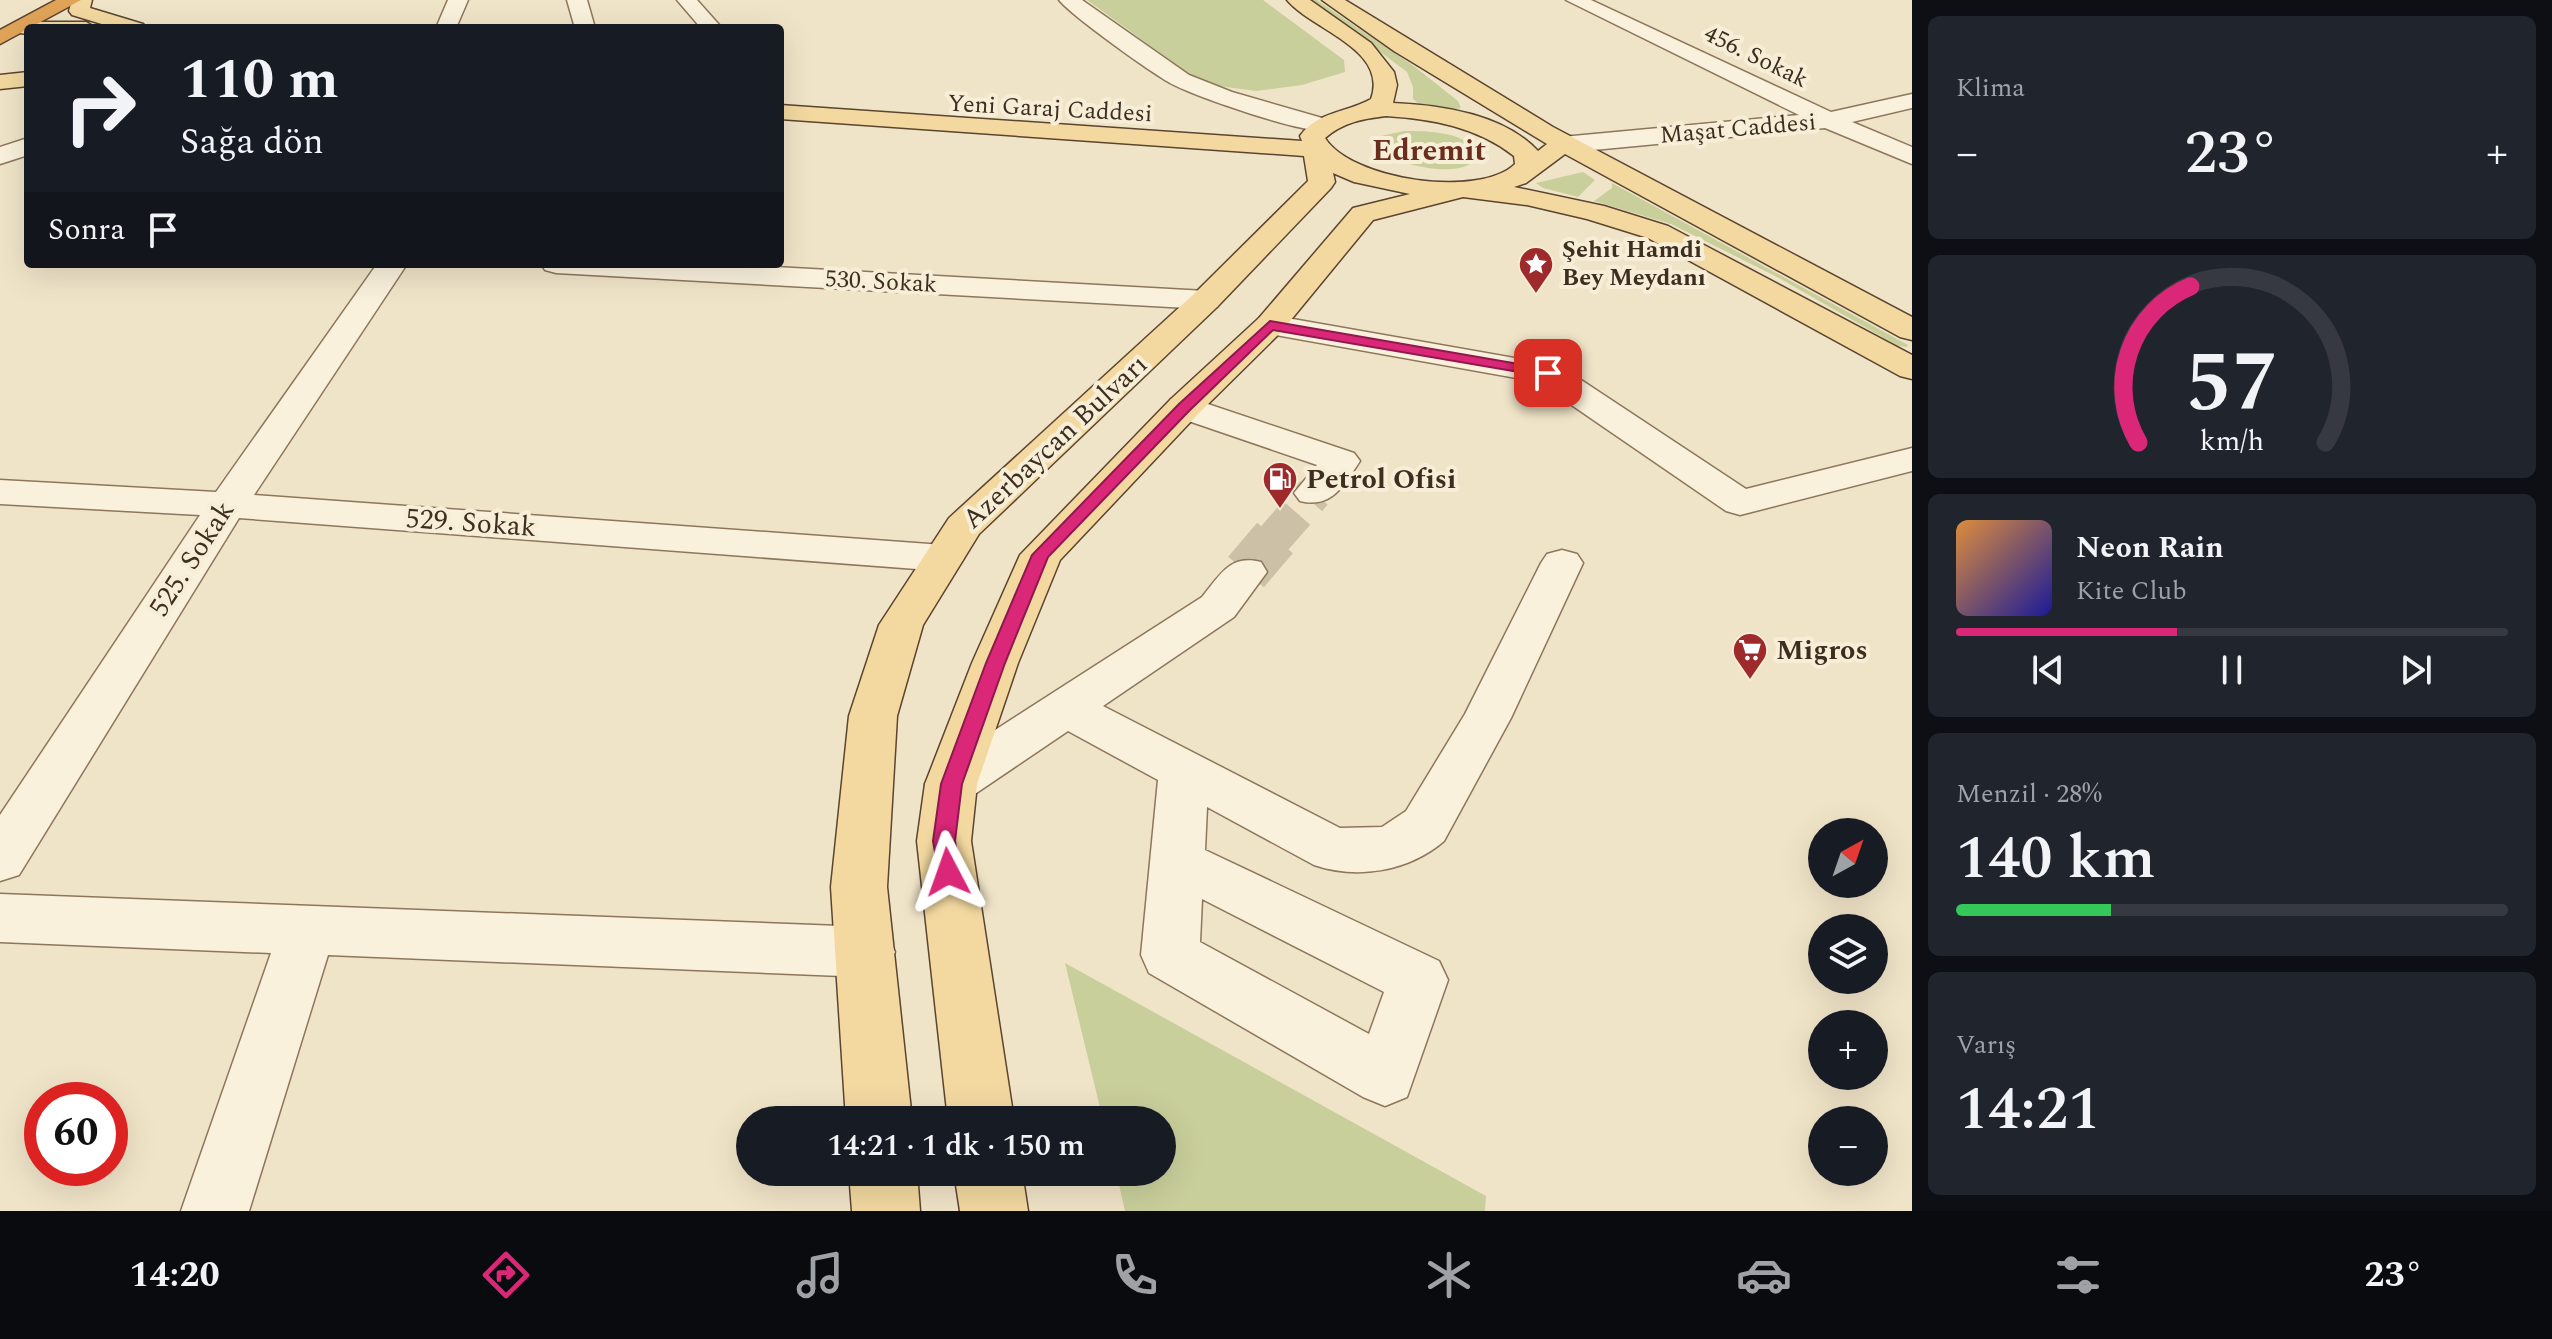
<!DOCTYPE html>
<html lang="tr">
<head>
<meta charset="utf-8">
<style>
	:root { --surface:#171b24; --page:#20242c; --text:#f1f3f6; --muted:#9ea1a6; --line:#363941; --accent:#db2777 }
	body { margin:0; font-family:Spectral,serif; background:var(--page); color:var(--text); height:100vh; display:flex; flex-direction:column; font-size:30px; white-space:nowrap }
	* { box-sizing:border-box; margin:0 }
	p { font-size:26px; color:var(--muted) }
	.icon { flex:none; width:44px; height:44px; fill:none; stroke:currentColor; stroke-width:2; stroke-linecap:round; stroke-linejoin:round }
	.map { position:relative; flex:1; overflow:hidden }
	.panel { display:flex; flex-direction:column; gap:16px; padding:16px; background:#0d0f14; width:640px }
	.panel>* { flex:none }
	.top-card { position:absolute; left:24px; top:24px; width:760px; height:244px; border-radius:8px; box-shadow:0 8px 32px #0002; background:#171b24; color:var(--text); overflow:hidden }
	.needle { width:52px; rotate:40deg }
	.controls { position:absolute; left:1808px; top:818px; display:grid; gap:16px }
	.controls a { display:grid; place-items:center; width:80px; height:80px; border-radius:50%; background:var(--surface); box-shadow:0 8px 32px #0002; font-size:40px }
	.speed { position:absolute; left:24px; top:1082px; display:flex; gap:16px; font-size:40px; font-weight:700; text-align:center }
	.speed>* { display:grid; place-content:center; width:104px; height:104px; border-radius:50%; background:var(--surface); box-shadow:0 8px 32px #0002; line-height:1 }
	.speed .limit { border:12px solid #d22; background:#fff; color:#111 }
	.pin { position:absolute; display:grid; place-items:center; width:68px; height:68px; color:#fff; margin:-34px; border-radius:16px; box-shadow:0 4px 12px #0006 }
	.me { position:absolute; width:88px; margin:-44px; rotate:356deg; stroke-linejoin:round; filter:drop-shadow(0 0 6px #0008) }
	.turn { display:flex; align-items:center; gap:28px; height:168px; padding:0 24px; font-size:36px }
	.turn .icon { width:104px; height:104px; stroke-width:2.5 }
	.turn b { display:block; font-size:56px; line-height:68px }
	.then { display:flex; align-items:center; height:76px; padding:0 24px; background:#0003; gap:16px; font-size:30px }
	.big { font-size:60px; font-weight:600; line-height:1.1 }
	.panel .tile { flex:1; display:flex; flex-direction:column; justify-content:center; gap:12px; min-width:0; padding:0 28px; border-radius:12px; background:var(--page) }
	.panel .dial { align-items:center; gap:0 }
	.dial svg { height:208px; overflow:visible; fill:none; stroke:var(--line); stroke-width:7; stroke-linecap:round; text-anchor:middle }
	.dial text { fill:var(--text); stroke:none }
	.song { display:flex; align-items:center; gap:24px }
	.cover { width:96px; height:96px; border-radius:12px; background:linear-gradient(135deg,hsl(30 70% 55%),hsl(240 70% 35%)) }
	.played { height:8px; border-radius:4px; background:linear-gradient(90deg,var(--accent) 40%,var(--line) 40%) }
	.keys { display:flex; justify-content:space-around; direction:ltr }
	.heat { display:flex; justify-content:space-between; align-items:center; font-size:44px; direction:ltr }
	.charge { height:12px; border-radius:6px; background:linear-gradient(90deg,#34c759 28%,var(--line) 0) }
	.trip { position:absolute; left:736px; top:1106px; width:440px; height:80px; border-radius:40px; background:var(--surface); box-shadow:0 8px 32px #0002; font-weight:600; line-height:80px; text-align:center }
	.tab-bar { display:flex; height:128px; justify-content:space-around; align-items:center; background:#090b0e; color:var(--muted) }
	.tab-bar .icon { width:56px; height:56px }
	.tab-bar .active { color:var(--accent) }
	.tab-bar b { font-size:36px; color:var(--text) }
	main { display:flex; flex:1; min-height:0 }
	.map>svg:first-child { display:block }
	.green { fill:#c9cf9b }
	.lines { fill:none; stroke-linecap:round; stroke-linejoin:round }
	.minor-tunnel-far1 { stroke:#ccc0a6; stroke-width:36; stroke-dasharray:36 18; stroke-linecap:butt }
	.minor-tunnel { stroke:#ccc0a6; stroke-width:47; stroke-dasharray:47 23; stroke-linecap:butt }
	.minor-casing { stroke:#8d765c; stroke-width:3 }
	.major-casing { stroke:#5b4430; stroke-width:3 }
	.highway-casing { stroke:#5b4430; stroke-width:3 }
	.minor { fill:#faf1dc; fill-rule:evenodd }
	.major { fill:#f3d9a0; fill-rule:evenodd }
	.highway { fill:#e0a458; fill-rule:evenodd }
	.route { fill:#db2777; stroke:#8e194d; stroke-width:2 }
	.labels { text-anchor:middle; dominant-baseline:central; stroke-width:8; stroke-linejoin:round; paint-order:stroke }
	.far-street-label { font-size:24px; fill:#3d2e20; stroke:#f7eed8 }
	.far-poi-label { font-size:24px; font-weight:bold; fill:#3d2e20; stroke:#f7eed8; text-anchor:start }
	.street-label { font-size:28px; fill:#3d2e20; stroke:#f7eed8 }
	.poi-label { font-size:28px; font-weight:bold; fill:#3d2e20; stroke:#f7eed8; text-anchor:start }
	.far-district-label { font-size:30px; font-weight:bold; fill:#6b2e1e; stroke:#f7eed8 }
</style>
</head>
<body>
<main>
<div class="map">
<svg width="1912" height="1211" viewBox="0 0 1912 1211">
	<rect width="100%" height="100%" fill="#f0e4c8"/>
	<!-- green -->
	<path class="green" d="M1087,0H1263L1344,60L1345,72L1302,85L1256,91L1203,84Z
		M1311,0H1317L1415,67L1458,101L1461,108C1446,112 1424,110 1413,99V87L1407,72Z
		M1404,131C1428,131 1465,131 1479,154C1468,183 1392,165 1375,147L1381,136Z
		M1583,172L1595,180L1578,197L1543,188L1536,183Z
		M1612,183L1908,345L1907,347L1898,346L1777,277L1671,224L1594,201L1612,188Z
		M1065,963L1486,1196L1485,1211H1125L1116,1172H1162V1120H1103Z"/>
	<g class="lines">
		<!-- minor-tunnel-far1 -->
		<path class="minor-tunnel-far1" d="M1273,540L1314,493"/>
		<!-- minor-tunnel -->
		<path class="minor-tunnel" d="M1246,572L1275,538"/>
		<!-- minor casing -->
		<g class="minor-casing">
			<path id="minor" d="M448,0H468L456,28H436Z
				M567,0H587L595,28H575Z
				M677,0H697L722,28H701Z
				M1059,0H1082L1189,75L1232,92L1329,120L1332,125L1329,130C1307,136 1198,97 1174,85C1154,75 1072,16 1059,0Z
				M1566,0H1591L1831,112L1912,94V108L1852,122L1912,147V164L1825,128L1562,153L1553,150L1549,145L1553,140L1562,137L1799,115Z
				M28,138V155L0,164V147Z
				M377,264H407L254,495L943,545L958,549L964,558L958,567L943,571L239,518L19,875L0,881V815L200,515L0,504V480L216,492Z
				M541,264H720L1206,291L1217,293L1222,300L1217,307L1206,309L556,273L545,270Z
				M1270,315L1560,366L1746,489L1912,448V471L1740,515L1726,511L1538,382L1259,332L1254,325L1259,318Z
				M1184,396L1354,453L1360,461C1344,485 1332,509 1300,501L1294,493L1317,465L1171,415L1166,407L1171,399Z
				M1562,550L1577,554L1583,563L1511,718L1444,841C1409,871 1358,880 1314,865L1207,807L1205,850L1439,961L1448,980L1407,1097L1385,1106L1363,1097L1149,973L1141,955L1158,780L1068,731L969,798L951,804L933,798L925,784L933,770L1202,597C1220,575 1230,554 1261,562L1267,572L1234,617L1103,706L1340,828L1382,827L1406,811L1465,714L1541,563L1547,554ZM1202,899L1384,992L1369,1034L1200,942Z
				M0,894L866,927L887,934L895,952L887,970L866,977L328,955L249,1211H181L271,953L0,942Z"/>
		</g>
		<!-- major casing -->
		<g class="major-casing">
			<path id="major" d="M72,0H92L90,8L143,24L146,28H115L72,15L69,11Z
				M1287,0H1310L1371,43L1394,72L1397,85L1393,103C1440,105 1504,114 1538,151L1547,144L1394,51L1322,0H1345L1553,127L1912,317V340L1900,337L1565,154L1526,183L1514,187L1604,206L1668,226L1912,355V379L1900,376L1648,238L1587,219L1527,205L1463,197L1373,220L1281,332L1197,415L1060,560L1018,663L977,784L971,841L1014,1120H948L917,841L925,784L972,663L1020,555L1171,399L1259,318L1353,208L1410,194L1354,182L1333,173L1335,182L1331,188L1217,307L979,534L923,625L897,716L887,887L912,1120H846L831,887L849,716L879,625L949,518L1195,293L1308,181L1304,156L780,119V105L1302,141L1300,136C1318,111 1346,113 1371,99C1389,49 1312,30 1287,0ZM1386,116C1433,119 1477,127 1514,156L1515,164C1479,199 1351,180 1325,138C1344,122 1362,119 1386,116Z
				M19,22H86L96,28H28V34L12,32L9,28L12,24Z
				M28,72V86L0,89V75Z
				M849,1172H917L920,1211H852Z
				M954,1172H1022L1028,1211H960Z"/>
		</g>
		<!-- highway casing -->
		<g class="highway-casing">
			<path id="highway" d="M56,0H81L0,44V30Z"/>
		</g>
		<!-- minor -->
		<use href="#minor" class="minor"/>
		<!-- major -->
		<use href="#major" class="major"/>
		<!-- highway -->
		<use href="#highway" class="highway"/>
	</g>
	<!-- route -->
	<path class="route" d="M1270,321L1548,369L1555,373L1548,377L1273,330L1189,411L1048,557L1005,663L962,784L955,841L960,872L956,879L948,882L940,879L933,841L941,784L986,663L1032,555L1179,404Z"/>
	<!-- icons -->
	<defs>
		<g id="sight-pin" transform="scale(1.8)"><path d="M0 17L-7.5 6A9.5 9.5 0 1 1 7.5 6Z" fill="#9e2a2b" stroke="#f7eed8"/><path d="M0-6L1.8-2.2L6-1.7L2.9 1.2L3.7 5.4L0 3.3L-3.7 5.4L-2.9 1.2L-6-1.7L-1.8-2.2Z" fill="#fff"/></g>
		<g id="fuel-pin" transform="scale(1.8)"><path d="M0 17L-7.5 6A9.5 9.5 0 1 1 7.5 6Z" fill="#9e2a2b" stroke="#f7eed8"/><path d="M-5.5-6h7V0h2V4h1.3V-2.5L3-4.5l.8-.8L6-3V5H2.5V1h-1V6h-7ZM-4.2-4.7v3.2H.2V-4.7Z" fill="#fff"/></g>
		<g id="supermarket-pin" transform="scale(1.8)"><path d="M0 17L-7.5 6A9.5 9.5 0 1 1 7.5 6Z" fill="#9e2a2b" stroke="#f7eed8"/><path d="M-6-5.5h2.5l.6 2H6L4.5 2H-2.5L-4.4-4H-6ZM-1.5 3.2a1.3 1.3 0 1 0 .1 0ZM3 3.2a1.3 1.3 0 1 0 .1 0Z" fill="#fff"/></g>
	</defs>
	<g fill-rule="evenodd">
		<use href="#sight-pin" x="1536" y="264"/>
		<use href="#fuel-pin" x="1280" y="479"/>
		<use href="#supermarket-pin" x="1750" y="650"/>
	</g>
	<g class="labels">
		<!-- far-street labels -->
		<g class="far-street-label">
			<text transform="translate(1756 57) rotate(26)">456. Sokak</text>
			<text transform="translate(1050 109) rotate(3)">Yeni Garaj Caddesi</text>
			<text transform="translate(1738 129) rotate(-5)">Maşat Caddesi</text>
			<text transform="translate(881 282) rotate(3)">530. Sokak</text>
		</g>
		<!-- far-poi labels -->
		<g class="far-poi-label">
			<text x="1562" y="250">Şehit Hamdi<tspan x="1562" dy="28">Bey Meydanı</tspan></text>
		</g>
		<!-- street labels -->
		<g class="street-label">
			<text transform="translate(1055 442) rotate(-43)">Azerbaycan Bulvarı</text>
			<text transform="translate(471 523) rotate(4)">529. Sokak</text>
			<text transform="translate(192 559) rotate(-57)">525. Sokak</text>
		</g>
		<!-- poi labels -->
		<g class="poi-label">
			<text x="1306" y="479">Petrol Ofisi</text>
			<text x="1776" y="650">Migros</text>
		</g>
		<!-- far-district labels -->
		<g class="far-district-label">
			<text x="1429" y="151">Edremit</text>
		</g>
	</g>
</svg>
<div class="controls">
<a><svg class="needle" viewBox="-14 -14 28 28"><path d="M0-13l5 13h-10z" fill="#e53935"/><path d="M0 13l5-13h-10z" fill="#9ea1a6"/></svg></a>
<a><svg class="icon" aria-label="layers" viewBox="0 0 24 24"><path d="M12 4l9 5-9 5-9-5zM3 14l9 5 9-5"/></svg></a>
<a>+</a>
<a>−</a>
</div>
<div class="speed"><div class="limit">60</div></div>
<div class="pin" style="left:1548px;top:373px;background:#d93025"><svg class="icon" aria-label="arrive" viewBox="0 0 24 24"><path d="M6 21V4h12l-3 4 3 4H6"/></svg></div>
<svg class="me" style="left:948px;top:872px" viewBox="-20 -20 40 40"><path d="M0-17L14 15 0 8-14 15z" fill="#db2777" stroke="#fff" stroke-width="4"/></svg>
<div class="trip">14:21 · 1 dk · 150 m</div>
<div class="top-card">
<div class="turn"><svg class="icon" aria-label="right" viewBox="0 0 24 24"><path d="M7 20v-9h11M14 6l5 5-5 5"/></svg><div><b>110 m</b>Sağa dön</div></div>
<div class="then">Sonra<svg class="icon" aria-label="arrive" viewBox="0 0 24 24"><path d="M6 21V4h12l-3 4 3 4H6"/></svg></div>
</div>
</div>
<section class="panel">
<div class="tile"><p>Klima</p>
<div class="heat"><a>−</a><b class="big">23°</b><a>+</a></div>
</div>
<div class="tile dial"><svg viewBox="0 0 100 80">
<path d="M14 69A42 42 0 1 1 86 69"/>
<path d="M14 69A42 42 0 0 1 34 9" stroke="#db2777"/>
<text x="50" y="56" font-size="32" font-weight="700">57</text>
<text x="50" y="72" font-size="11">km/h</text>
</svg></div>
<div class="tile">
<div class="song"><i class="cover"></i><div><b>Neon Rain</b><p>Kite Club</p></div></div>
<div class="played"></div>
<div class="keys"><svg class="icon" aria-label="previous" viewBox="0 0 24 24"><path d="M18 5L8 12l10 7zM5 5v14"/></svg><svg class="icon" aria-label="pause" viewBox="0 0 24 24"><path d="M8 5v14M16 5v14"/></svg><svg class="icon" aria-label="next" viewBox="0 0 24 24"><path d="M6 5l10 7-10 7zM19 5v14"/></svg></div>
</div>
<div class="tile"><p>Menzil · 28%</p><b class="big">140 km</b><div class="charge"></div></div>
<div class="tile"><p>Varış</p><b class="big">14:21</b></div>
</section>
</main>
<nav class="tab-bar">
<b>14:20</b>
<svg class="icon active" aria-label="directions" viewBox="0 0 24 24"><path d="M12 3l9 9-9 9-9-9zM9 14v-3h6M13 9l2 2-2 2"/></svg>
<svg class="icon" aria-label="music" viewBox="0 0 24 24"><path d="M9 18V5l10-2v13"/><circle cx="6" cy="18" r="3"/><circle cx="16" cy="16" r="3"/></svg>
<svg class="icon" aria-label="phone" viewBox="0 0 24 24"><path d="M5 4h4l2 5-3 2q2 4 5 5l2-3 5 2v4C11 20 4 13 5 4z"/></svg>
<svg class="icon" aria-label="climate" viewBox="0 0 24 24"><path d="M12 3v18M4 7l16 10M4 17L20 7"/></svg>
<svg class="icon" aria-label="car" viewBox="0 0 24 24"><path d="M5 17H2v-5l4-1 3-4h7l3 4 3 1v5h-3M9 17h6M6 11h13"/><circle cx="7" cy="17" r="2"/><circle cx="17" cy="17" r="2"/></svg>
<svg class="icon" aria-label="filters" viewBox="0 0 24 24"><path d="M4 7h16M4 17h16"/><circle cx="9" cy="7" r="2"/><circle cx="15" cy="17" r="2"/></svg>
<b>23°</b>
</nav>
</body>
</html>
